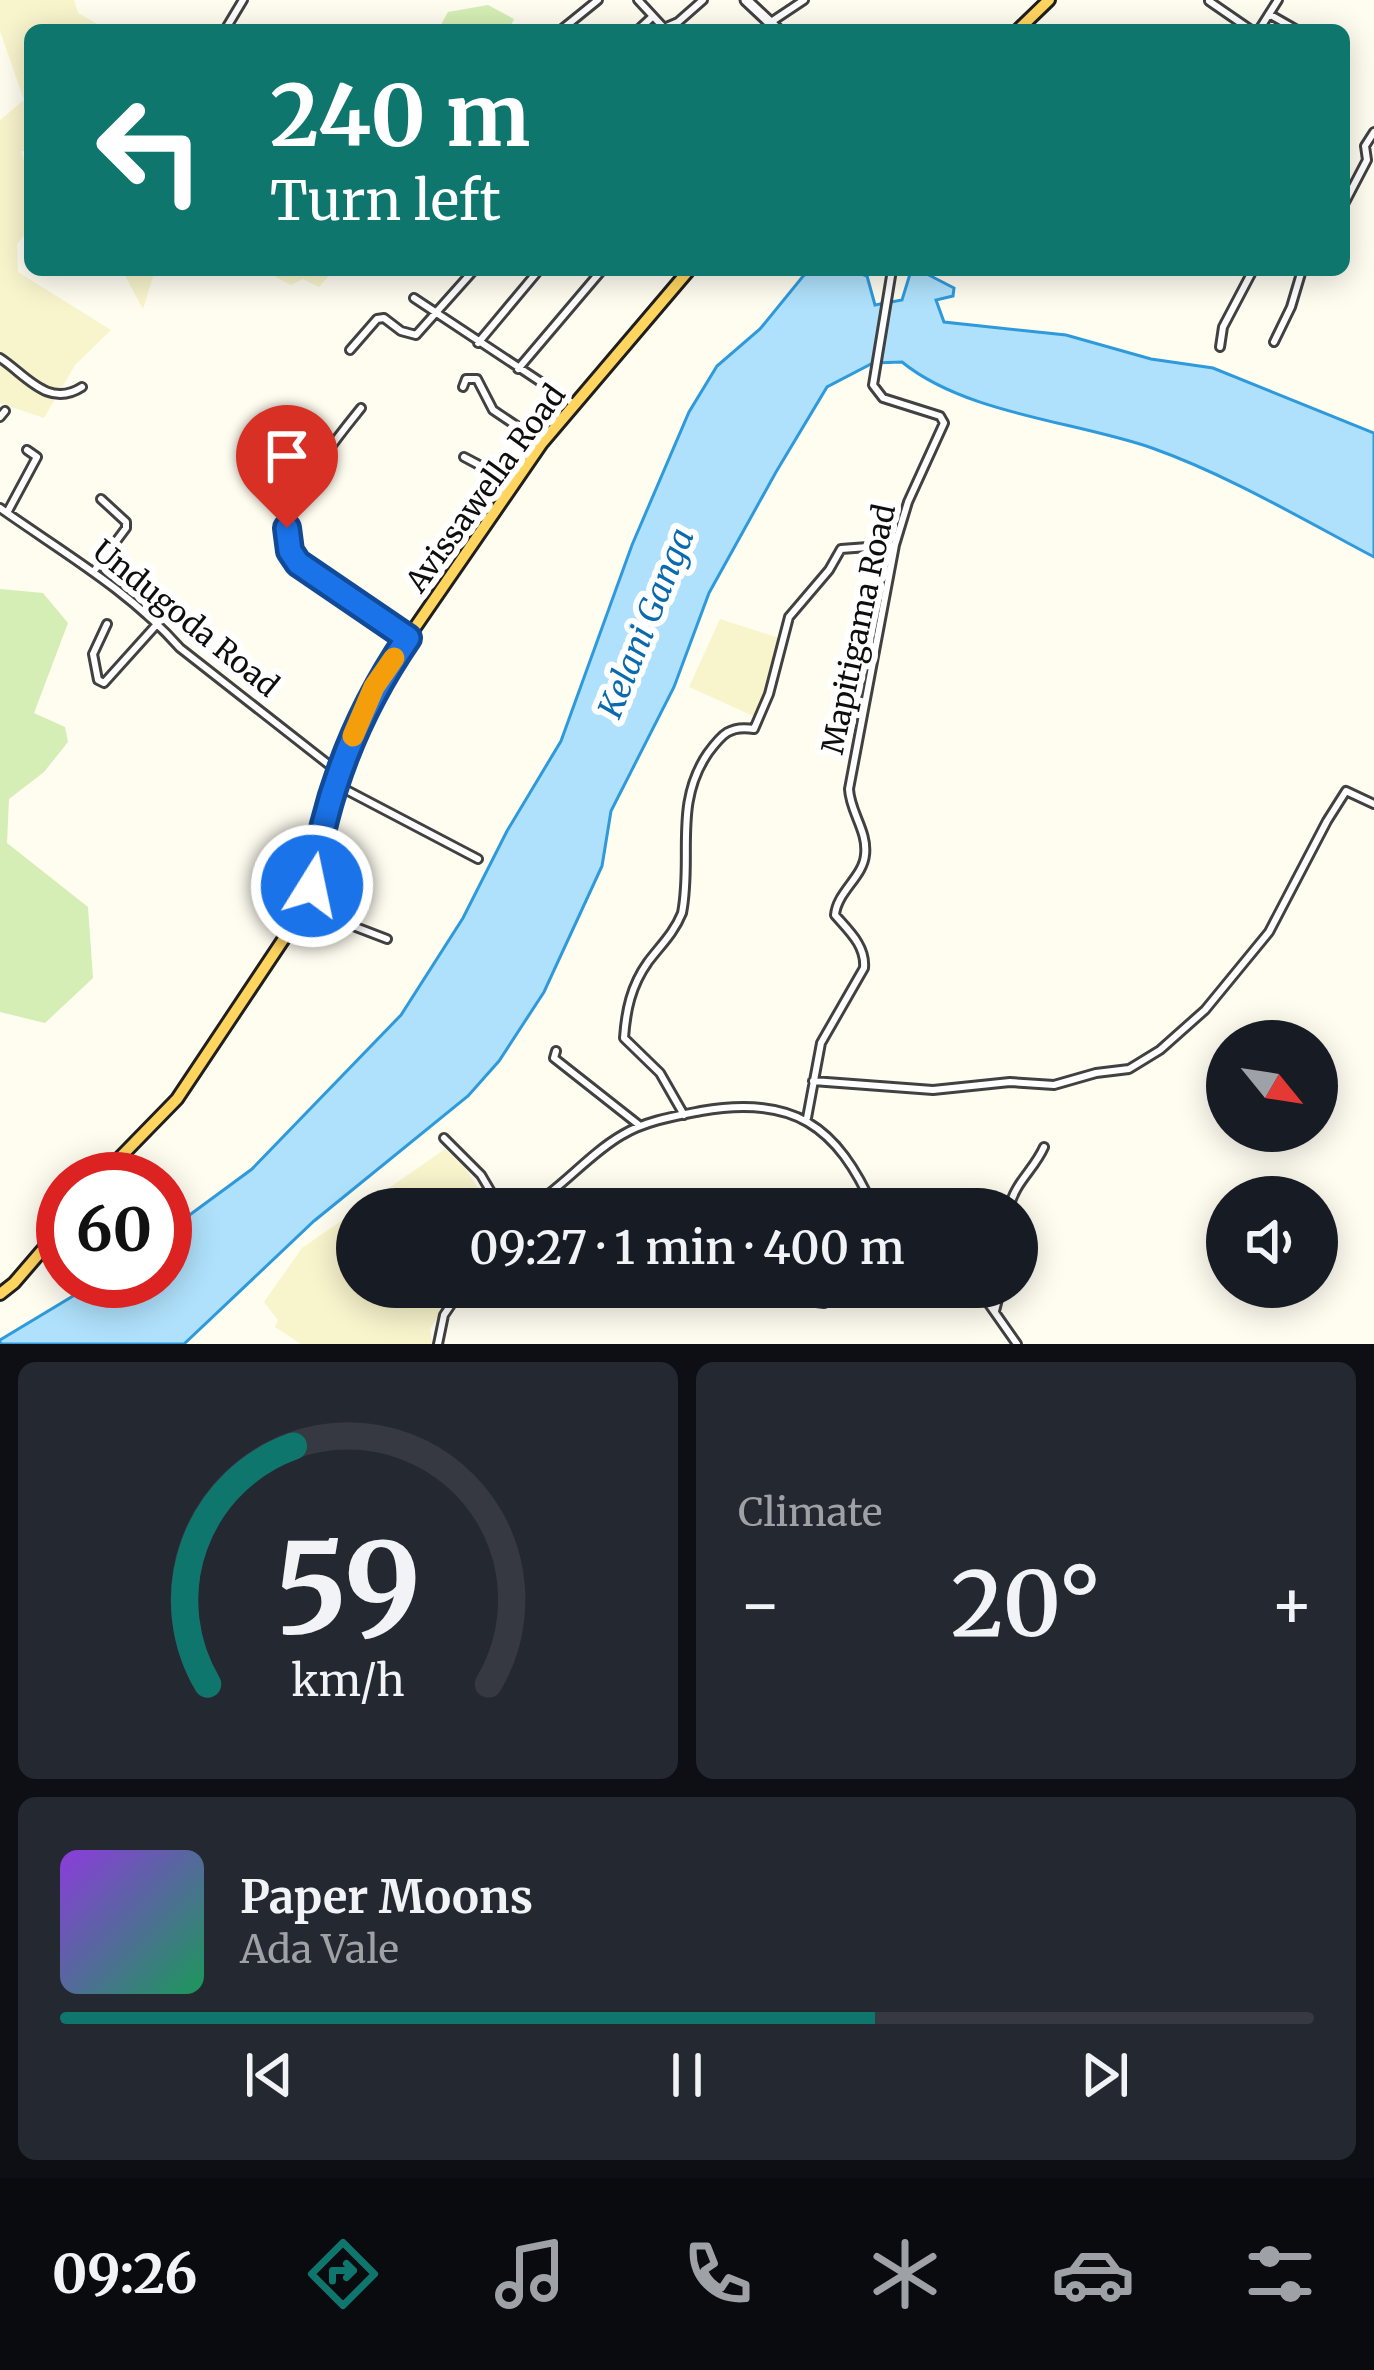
<!DOCTYPE html>
<html lang="en">
<head>
<meta charset="utf-8">
<style>
	:root { --surface:#171b24; --page:#242831; --text:#f1f3f6; --muted:#9ea1a6; --line:#363941; --accent:#0f766e }
	body { margin:0; font-family:Merriweather,serif; background:var(--page); color:var(--text); height:100vh; display:flex; flex-direction:column; font-size:45px; white-space:nowrap }
	* { box-sizing:border-box; margin:0 }
	p { font-size:39px; color:var(--muted) }
	.icon { flex:none; width:66px; height:66px; fill:none; stroke:currentColor; stroke-width:2; stroke-linecap:round; stroke-linejoin:round }
	.map { position:relative; height:1344px; overflow:hidden }
	.sheet { display:flex; flex-direction:column; gap:18px; padding:18px; background:#0d0f14; flex:1 }
	.sheet>* { flex:none }
	.guide { position:absolute; left:24px; top:24px; width:1326px; height:252px; border-radius:18px; box-shadow:0 6px 30px #0003; background:#0f766e; color:#fff; overflow:hidden }
	.needle { width:78px; rotate:120deg }
	.controls { position:absolute; left:1206px; top:1020px; display:grid; gap:24px }
	.controls a { display:grid; place-items:center; width:132px; height:132px; border-radius:50%; background:var(--surface); box-shadow:0 6px 30px #0003; font-size:60px }
	.speed { position:absolute; left:36px; top:1152px; display:flex; gap:24px; font-size:60px; font-weight:700; text-align:center }
	.speed>* { display:grid; place-content:center; width:156px; height:156px; border-radius:50%; background:var(--surface); box-shadow:0 6px 30px #0003; line-height:1 }
	.speed .limit { border:18px solid #d22; background:#fff; color:#111 }
	.pin { position:absolute; display:grid; place-items:center; width:102px; height:102px; color:#fff; margin:-123px -51px; border-radius:50% 50% 50% 0; rotate:-45deg; box-shadow:0 0 12px #0007 }
	.pin .icon { rotate:45deg }
	.me { position:absolute; width:132px; margin:-66px; rotate:10deg; stroke-linejoin:round; filter:drop-shadow(0 0 9px #0008) }
	.turn { display:flex; align-items:center; gap:42px; height:252px; padding:0 48px; font-size:54px }
	.turn .icon { width:156px; height:156px; stroke-width:2.5 }
	.turn b { display:block; font-size:84px; line-height:102px }
	.big { font-size:90px; font-weight:600; line-height:1.1 }
	.sheet .tile { flex:1; display:flex; flex-direction:column; justify-content:center; gap:18px; min-width:0; padding:0 42px; border-radius:18px; background:var(--page) }
	.sheet .dial { align-items:center; gap:0 }
	.dial svg { height:312px; overflow:visible; fill:none; stroke:var(--line); stroke-width:7; stroke-linecap:round; text-anchor:middle }
	.dial text { fill:var(--text); stroke:none }
	.song { display:flex; align-items:center; gap:36px }
	.cover { width:144px; height:144px; border-radius:18px; background:linear-gradient(135deg,hsl(270 70% 55%),hsl(150 70% 35%)) }
	.played { height:12px; border-radius:6px; background:linear-gradient(90deg,var(--accent) 65%,var(--line) 65%) }
	.keys { display:flex; justify-content:space-around; direction:ltr }
	.heat { display:flex; justify-content:space-between; align-items:center; font-size:66px; direction:ltr }
	.sheet .tiles { flex:1; display:grid; gap:18px; grid-template-columns:1fr 1fr }
	.tile:last-child { grid-column:span 2 }
	.trip { position:absolute; left:336px; top:1188px; width:702px; height:120px; border-radius:60px; background:var(--surface); box-shadow:0 6px 30px #0003; font-weight:600; line-height:120px; text-align:center }
	.tabs { display:flex; height:192px; justify-content:space-around; align-items:center; background:#090b0e; color:var(--muted) }
	.tabs .icon { width:84px; height:84px }
	.tabs .current { color:var(--accent) }
	.tabs b { font-size:54px; color:var(--text) }
	.map>svg:first-child { display:block }
	.farmland { fill:#f8f4cc }
	.green { fill:#d4eeb5 }
	.water { fill:#afe1fc; stroke:#2e9adb; stroke-width:3 }
	.lines { fill:none; stroke-linecap:round; stroke-linejoin:round }
	.minor-casing { stroke:#414141; stroke-width:12 }
	.tertiary-casing { stroke:#414141; stroke-width:15 }
	.primary-casing { stroke:#1f1f1f; stroke-width:16 }
	.minor { stroke:#fff; stroke-width:6 }
	.tertiary { stroke:#fff; stroke-width:9 }
	.primary { stroke:#ffd560; stroke-width:10 }
	.route-casing { stroke:#114b97; stroke-width:30 }
	.route { stroke:#1a73e8; stroke-width:21 }
	.slow { stroke:#f59e0b; stroke-width:21 }
	.labels { text-anchor:middle; dominant-baseline:central; stroke-width:12; stroke-linejoin:round; paint-order:stroke }
	.street-label { font-size:30px; fill:#0e0e0e; stroke:#fff }
	.water-label { font-size:33px; font-style:italic; fill:#0a6aae; stroke:#fff }
</style>
</head>
<body>
<div class="map">
<svg width="1374" height="1344" viewBox="0 0 1374 1344">
	<rect width="100%" height="100%" fill="#fffcf0"/>
	<!-- farmland -->
	<path class="farmland" d="M0,0H74L78,13L108,30H30V151H21L30,180V228L17,244L18,272L111,330L75,365L44,418L0,403V120L24,100L0,31Z
		M122,270H155L143,309Z
		M263,270H334L319,287L303,279L291,285Z
		M720,619L779,638L758,718L689,687Z
		M445,1149L465,1168L492,1209H359Z
		M357,1210V1287H457L430,1329L432,1344H301L275,1327L278,1320L264,1302L302,1248Z"/>
	<!-- green -->
	<path class="green" d="M488,5L514,19L509,30H438L448,12Z
		M0,589L43,593L68,623L34,713L65,727L68,742L44,772L9,799L7,843L88,907L93,978L45,1023L0,1012Z"/>
	<!-- water -->
	<path class="water" d="M823,270H851L867,276L875,305L902,300L910,274L923,272L954,288L953,296L936,300L944,322L1066,335L1151,359L1213,368L1374,433V557C1302,519 1228,475 1152,448C1074,421 966,414 902,362L873,363L827,387L776,472L709,593L674,687L611,811L602,866L544,992L499,1061L468,1096L314,1221L184,1344H0V1340L98,1281H165V1233L252,1169L401,1015L463,918L507,831L561,741L632,545L689,412L717,366L760,329L804,275Z"/>
	<g class="lines">
		<!-- minor casing -->
		<g class="minor-casing">
			<path id="minor" d="M638,0L664,28L678,22L703,0
				M1209,1L1251,30
				M1269,14L1297,30
				M771,22L804,0
				M150,30H155
				M225,30L243,0
				M561,30L598,0
				M638,30L651,18
				M1259,30L1278,0
				M1344,204L1367,160L1365,146L1374,132
				M414,298L574,404
				M1274,342L1291,307L1302,270
				M478,343L539,270
				M1220,347L1223,327L1253,270
				M350,350L377,319L384,318L401,331L416,335L474,270
				M0,358C25,374 48,409 82,387
				M518,369L602,270
				M463,387L466,379H477L493,410L542,443
				M361,408C337,438 261,527 298,563C325,589 376,616 408,638
				M0,417L5,411
				M464,457L513,483
				M0,508C62,552 129,590 180,648L337,771
				M8,511L37,457L27,450
				M94,571L126,528V522L101,499
				M107,624L93,654L98,680L104,683L158,623
				M333,783L478,859
				M306,908L387,939
				M556,1051L554,1058L639,1125
				M813,1081L933,1090L1010,1082L1054,1085L1096,1073L1129,1069L1160,1050L1205,1010L1269,932L1327,821L1346,791L1374,804
				M684,1115L660,1073L624,1038C626,1010 631,986 648,962C660,946 674,933 682,913C693,857 673,804 708,753C722,734 730,725 754,729L769,694L789,617L829,570L841,549L895,545
				M807,1118L821,1043L864,968C866,946 849,931 835,915C837,892 863,877 865,855C868,831 850,812 849,789L895,545L908,502L944,423L940,416L883,398L873,385L892,270
				M444,1138L481,1175L501,1209
				M528,1209C563,1187 589,1154 622,1135C645,1121 675,1116 701,1111C793,1095 837,1125 874,1209
				M859,1209L865,1194
				M1009,1209C1014,1183 1034,1170 1044,1147
				M977,1287L1017,1344
				M713,1289L824,1303L830,1287
				M995,1311L1001,1287
				M438,1344L444,1315L463,1287"/>
		</g>
		<!-- tertiary casing -->
		<g class="tertiary-casing">
			<path id="tertiary" d="M746,0L778,30"/>
		</g>
		<!-- primary casing -->
		<g class="primary-casing">
			<path id="primary" d="M1018,30L1049,0
				M99,1179L177,1099L305,907L333,783L374,687L542,443L689,270
				M0,1294L14,1283L63,1226"/>
		</g>
		<!-- minor -->
		<use href="#minor" class="minor"/>
		<!-- tertiary -->
		<use href="#tertiary" class="tertiary"/>
		<!-- primary -->
		<use href="#primary" class="primary"/>
	</g>
	<g class="lines">
		<!-- route casing -->
		<g class="route-casing">
			<path id="route" d="M287,528L290,551L298,563L408,638C356,714 325,794 312,886"/>
		</g>
		<!-- route -->
		<use href="#route" class="route"/>
		<!-- slow -->
		<path class="slow" d="M353,736L374,687L394,658"/>
	</g>
	<g class="labels">
		<!-- street labels -->
		<g class="street-label">
			<text transform="translate(485 488) rotate(-54)">Avissawella Road</text>
			<text transform="translate(186 618) rotate(39)">Undugoda Road</text>
			<text transform="translate(858 629) rotate(-78)">Mapitigama Road</text>
		</g>
		<!-- water labels -->
		<g class="water-label">
			<text transform="translate(646 623) rotate(-68)">Kelani Ganga</text>
		</g>
	</g>
</svg>
<div class="controls">
<a><svg class="needle" viewBox="-14 -14 28 28"><path d="M0-13l5 13h-10z" fill="#e53935"/><path d="M0 13l5-13h-10z" fill="#9ea1a6"/></svg></a>
<a><svg class="icon" aria-label="sound" viewBox="0 0 24 24"><path d="M4 9h4l5-4v14l-5-4H4zM17 9q2 3 0 6"/></svg></a>
</div>
<div class="speed"><div class="limit">60</div></div>
<div class="pin" style="left:287px;top:528px;background:#d93025"><svg class="icon" aria-label="arrive" viewBox="0 0 24 24"><path d="M6 21V4h12l-3 4 3 4H6"/></svg></div>
<svg class="me" style="left:312px;top:886px" viewBox="-20 -20 40 40"><circle r="17" fill="#1a73e8" stroke="#fff" stroke-width="3"/><path d="M0-11L8 9 0 5-8 9z" fill="#fff"/></svg>
<div class="trip">09:27 · 1 min · 400 m</div>
<div class="guide">
<div class="turn"><svg class="icon" aria-label="left" viewBox="0 0 24 24"><path d="M17 20v-9H6M10 6l-5 5 5 5"/></svg><div><b>240 m</b>Turn left</div></div>
</div>
</div>
<section class="sheet">
<div class="tiles">
<div class="tile dial"><svg viewBox="0 0 100 80">
<path d="M14 69A42 42 0 1 1 86 69"/>
<path d="M14 69A42 42 0 0 1 36 8" stroke="#0f766e"/>
<text x="50" y="56" font-size="32" font-weight="700">59</text>
<text x="50" y="72" font-size="11">km/h</text>
</svg></div>
<div class="tile"><p>Climate</p>
<div class="heat"><a>−</a><b class="big">20°</b><a>+</a></div>
</div>
<div class="tile">
<div class="song"><i class="cover"></i><div><b>Paper Moons</b><p>Ada Vale</p></div></div>
<div class="played"></div>
<div class="keys"><svg class="icon" aria-label="previous" viewBox="0 0 24 24"><path d="M18 5L8 12l10 7zM5 5v14"/></svg><svg class="icon" aria-label="pause" viewBox="0 0 24 24"><path d="M8 5v14M16 5v14"/></svg><svg class="icon" aria-label="next" viewBox="0 0 24 24"><path d="M6 5l10 7-10 7zM19 5v14"/></svg></div>
</div>
</div>
</section>
<nav class="tabs">
<b>09:26</b>
<svg class="icon current" aria-label="directions" viewBox="0 0 24 24"><path d="M12 3l9 9-9 9-9-9zM9 14v-3h6M13 9l2 2-2 2"/></svg>
<svg class="icon" aria-label="music" viewBox="0 0 24 24"><path d="M9 18V5l10-2v13"/><circle cx="6" cy="18" r="3"/><circle cx="16" cy="16" r="3"/></svg>
<svg class="icon" aria-label="phone" viewBox="0 0 24 24"><path d="M5 4h4l2 5-3 2q2 4 5 5l2-3 5 2v4C11 20 4 13 5 4z"/></svg>
<svg class="icon" aria-label="climate" viewBox="0 0 24 24"><path d="M12 3v18M4 7l16 10M4 17L20 7"/></svg>
<svg class="icon" aria-label="car" viewBox="0 0 24 24"><path d="M5 17H2v-5l4-1 3-4h7l3 4 3 1v5h-3M9 17h6M6 11h13"/><circle cx="7" cy="17" r="2"/><circle cx="17" cy="17" r="2"/></svg>
<svg class="icon" aria-label="filters" viewBox="0 0 24 24"><path d="M4 7h16M4 17h16"/><circle cx="9" cy="7" r="2"/><circle cx="15" cy="17" r="2"/></svg>
</nav>
</body>
</html>
